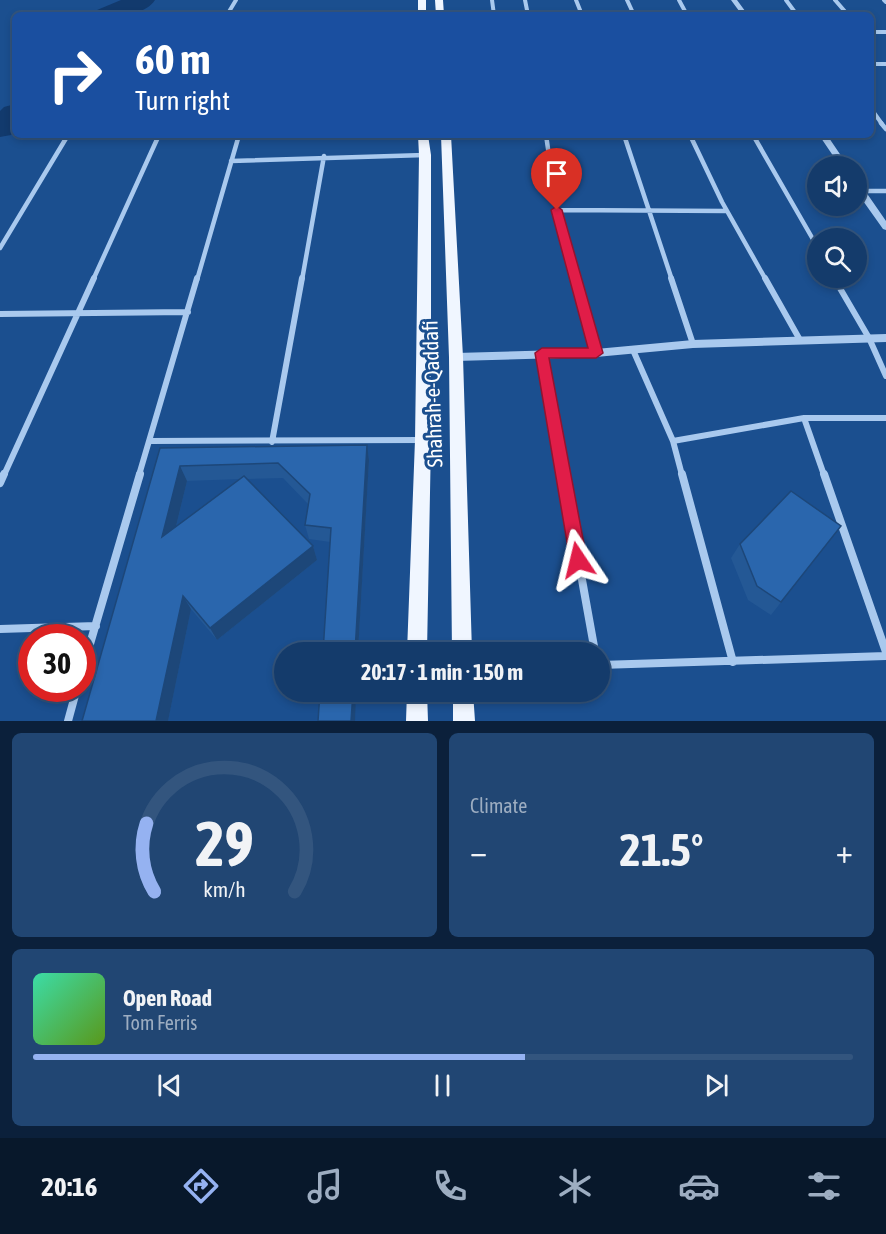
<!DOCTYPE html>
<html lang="en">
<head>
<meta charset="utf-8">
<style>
	:root { --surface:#143b6b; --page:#214673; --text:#f1f3f6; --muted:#9dadc1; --line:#33557e; --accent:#95b2f1 }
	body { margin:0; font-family:"Asap Condensed",sans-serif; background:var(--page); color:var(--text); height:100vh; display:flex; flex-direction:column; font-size:22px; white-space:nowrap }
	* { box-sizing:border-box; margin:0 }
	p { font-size:20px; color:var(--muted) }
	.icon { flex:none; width:33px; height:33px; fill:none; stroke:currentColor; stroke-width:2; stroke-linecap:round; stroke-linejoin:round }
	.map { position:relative; height:721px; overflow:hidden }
	.panel { display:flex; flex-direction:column; gap:12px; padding:12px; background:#0b203b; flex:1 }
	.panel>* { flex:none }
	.banner { position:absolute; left:12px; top:12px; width:862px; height:126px; border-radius:9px; box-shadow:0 3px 9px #0003,0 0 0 2px var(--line); background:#1a4fa0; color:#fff; overflow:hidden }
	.fabs { position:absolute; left:807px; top:156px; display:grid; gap:12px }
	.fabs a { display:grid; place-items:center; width:60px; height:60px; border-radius:50%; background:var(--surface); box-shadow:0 3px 9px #0003,0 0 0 2px var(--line); font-size:30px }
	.speed { position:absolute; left:18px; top:624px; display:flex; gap:12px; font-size:30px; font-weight:700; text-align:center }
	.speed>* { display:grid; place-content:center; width:78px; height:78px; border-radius:50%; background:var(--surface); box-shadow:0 3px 9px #0003,0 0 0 2px var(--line); line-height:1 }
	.speed .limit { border:9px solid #d22; background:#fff; color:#111 }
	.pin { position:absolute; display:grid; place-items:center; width:51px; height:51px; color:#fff; margin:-62px -26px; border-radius:50% 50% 50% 0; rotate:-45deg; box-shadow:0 0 6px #0007 }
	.pin .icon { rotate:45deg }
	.me { position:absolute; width:66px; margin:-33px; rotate:350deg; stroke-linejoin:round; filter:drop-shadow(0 0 4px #0008) }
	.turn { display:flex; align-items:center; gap:21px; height:126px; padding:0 24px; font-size:27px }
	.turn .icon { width:78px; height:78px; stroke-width:2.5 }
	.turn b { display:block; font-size:42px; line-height:51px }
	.big { font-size:45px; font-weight:700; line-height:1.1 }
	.panel .card { flex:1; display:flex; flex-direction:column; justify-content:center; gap:9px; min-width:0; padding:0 21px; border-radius:9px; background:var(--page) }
	.panel .dial { align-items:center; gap:0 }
	.dial svg { height:156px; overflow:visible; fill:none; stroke:var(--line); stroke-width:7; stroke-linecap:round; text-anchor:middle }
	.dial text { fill:var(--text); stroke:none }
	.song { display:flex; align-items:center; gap:18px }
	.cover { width:72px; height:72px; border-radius:9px; background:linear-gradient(135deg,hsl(160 70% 55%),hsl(90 70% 35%)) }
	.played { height:6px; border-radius:3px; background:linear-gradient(90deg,var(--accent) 60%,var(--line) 60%) }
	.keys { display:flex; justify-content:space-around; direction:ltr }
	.heat { display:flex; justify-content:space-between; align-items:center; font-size:33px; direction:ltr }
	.panel .tiles { flex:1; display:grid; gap:12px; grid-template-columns:1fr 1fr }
	.card:last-child { grid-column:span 2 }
	.trip { position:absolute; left:274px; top:642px; width:336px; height:60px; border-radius:30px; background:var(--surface); box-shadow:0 3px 9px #0003,0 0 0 2px var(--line); font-weight:700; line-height:60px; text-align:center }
	.tab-bar { display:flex; height:96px; justify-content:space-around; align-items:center; background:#08182b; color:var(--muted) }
	.tab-bar .icon { width:42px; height:42px }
	.tab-bar .current { color:var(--accent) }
	.tab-bar b { font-size:27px; color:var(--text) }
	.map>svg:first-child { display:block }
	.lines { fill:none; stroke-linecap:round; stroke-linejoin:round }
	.river { fill:#123a6d; fill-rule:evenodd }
	.minor-far3 { stroke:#a9c9ee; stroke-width:4 }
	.minor-far2 { stroke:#a9c9ee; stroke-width:4.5 }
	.minor-far1 { stroke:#a9c9ee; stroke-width:6 }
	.minor { stroke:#a9c9ee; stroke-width:8 }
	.tertiary { fill:#a9c9ee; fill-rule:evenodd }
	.primary { fill:#f0f6ff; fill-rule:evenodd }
	.wall { fill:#245895; fill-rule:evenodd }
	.shaded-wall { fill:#1d4779 }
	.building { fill:#2a66ad; stroke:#1d4779; stroke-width:1.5 }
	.route { fill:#e11d48; stroke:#92132f; stroke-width:1.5 }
	.labels { text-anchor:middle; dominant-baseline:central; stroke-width:6; stroke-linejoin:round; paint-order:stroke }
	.street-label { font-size:21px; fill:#fff; stroke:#1b4f8f }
</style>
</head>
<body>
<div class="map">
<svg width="886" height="721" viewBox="0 0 886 721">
	<rect width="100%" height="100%" fill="#1b4f8f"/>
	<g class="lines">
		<!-- river -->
		<path class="river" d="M121,0H155C143,18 113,15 93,15L97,10Z
			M15,104V131L11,135L0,137V111L4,107Z"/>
		<!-- minor-far3 -->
		<path class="minor-far3" d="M492,0L494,15
			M525,0L528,15
			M576,0L582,15
			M627,0L634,15
			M679,0L687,15
			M786,0L797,15
			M835,0L848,15
			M884,0L886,2
			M227,15L236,0
			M872,64H886
			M872,110L882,124"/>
		<!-- minor-far2 -->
		<path class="minor-far2" d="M881,123L886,129
			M546,135L557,210L576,280
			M624,135L672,280
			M690,135L722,202L766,280
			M753,135L818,248
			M231,161L425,155
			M861,191H886
			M557,210L727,211
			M0,248L68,135
			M93,280L159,135
			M197,280L239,135
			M302,280L324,156"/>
		<!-- minor-far1 -->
		<path class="minor-far1" d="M576,278L596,353
			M671,278L693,344
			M765,278L800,340
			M834,278L869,338L886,376
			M0,314L188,312
			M633,350L673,441L682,475
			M542,353L564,475
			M804,418L824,475
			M150,441L423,440
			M673,441L804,418H886
			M272,442L302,278
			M4,475L94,278
			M139,475L197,278"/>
		<!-- minor -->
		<path class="minor" d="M563,474L595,652
			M682,474L733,662
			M824,474L886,652
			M0,483L4,474
			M0,629L96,626
			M600,665L886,656
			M82,671L140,474
			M68,721L77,688"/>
		<!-- tertiary -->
		<path class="tertiary" d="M731,0H737L748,15H742Z
			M872,30H886V34H872Z
			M819,135H827L848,166H840Z
			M856,182H859L886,221V230L883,229L856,191Z
			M886,334V342L693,348L596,357L456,361L451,357L456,353L596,349L693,340Z"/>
		<!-- primary -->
		<path class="primary" d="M418,0H426V15H418Z
			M435,0H443L444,15H436Z
			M418,135H428L431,155V440L427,652H407L415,440L419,155Z
			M441,135H451L463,357L472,652H452L449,357Z
			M407,692H427L428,721H406Z
			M453,692H473L475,721H453Z"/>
	</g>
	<!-- wall -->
	<path class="wall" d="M367,445L369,460L358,652H323L330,542L309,539L305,525L308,504L283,478L247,479L313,546L317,560L217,640L191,609L168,721L160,448ZM240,479L176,527L187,481Z
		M841,526L771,615L748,600L731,558L740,544Z"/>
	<!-- shaded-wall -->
	<path class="shaded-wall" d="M367,445L369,460L358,652H355Z
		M180,466L187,481L170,551L162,537Z
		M313,546L317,560L217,640L210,628Z
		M183,596L191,609L168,721H156Z
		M353,692H356L355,721H351Z"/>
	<!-- building -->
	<path class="building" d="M367,445L355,652H323L331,528L305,525L310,494L278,463L180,466L162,537L244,476L313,546L210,628L183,596L156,721H82L160,448Z
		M791,491L841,526L781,602L757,586L740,544Z
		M320,692H353L351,721H318Z"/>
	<!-- route -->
	<path class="route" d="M557,206L562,210L603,353L596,358H549L587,560L584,566L578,568L572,566L570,560L535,353L542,348H588L551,210Z"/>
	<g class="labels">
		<!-- street labels -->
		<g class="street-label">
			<text transform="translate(432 394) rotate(-92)">Shahrah-e-Qaddafi</text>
		</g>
	</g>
</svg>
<div class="fabs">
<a><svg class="icon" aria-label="sound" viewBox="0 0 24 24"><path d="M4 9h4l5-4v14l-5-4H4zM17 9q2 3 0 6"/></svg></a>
<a><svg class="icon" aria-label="search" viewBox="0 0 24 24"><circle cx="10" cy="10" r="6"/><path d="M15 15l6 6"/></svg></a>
</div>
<div class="speed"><div class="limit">30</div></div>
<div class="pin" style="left:557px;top:210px;background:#d93025"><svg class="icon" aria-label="arrive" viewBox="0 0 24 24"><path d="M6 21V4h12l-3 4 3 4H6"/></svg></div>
<svg class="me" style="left:578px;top:560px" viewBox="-20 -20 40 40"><path d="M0-17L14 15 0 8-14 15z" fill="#e11d48" stroke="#fff" stroke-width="4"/></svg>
<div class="trip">20:17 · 1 min · 150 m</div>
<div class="banner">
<div class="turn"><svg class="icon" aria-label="right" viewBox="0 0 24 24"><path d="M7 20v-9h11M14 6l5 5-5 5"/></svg><div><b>60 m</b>Turn right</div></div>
</div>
</div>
<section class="panel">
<div class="tiles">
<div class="card dial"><svg viewBox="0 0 100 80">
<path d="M14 69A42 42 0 1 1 86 69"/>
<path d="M14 69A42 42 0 0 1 10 34" stroke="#95b2f1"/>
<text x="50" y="56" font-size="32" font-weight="700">29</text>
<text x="50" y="72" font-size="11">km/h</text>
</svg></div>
<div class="card"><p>Climate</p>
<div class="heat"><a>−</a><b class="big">21.5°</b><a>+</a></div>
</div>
<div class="card">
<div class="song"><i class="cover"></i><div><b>Open Road</b><p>Tom Ferris</p></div></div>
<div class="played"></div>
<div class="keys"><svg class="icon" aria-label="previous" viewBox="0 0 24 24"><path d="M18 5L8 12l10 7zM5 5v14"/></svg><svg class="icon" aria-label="pause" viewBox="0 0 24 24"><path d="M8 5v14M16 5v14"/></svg><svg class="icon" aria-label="next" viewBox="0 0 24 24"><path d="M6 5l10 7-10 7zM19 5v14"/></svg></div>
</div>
</div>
</section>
<nav class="tab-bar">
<b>20:16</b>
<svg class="icon current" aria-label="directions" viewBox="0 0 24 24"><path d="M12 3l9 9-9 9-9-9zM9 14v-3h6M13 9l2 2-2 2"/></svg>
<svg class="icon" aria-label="music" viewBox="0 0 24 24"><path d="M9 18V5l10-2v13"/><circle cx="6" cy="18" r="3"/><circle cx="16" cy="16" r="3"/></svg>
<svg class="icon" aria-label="phone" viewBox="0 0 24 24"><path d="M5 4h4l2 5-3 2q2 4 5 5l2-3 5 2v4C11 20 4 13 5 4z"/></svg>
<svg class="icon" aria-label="climate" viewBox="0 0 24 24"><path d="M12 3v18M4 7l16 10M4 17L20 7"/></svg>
<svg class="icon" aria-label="car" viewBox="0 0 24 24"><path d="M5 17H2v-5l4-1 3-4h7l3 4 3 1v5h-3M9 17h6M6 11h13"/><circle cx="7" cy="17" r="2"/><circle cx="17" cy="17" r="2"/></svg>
<svg class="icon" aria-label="filters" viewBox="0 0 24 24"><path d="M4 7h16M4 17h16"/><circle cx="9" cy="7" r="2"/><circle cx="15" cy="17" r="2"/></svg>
</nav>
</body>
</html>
